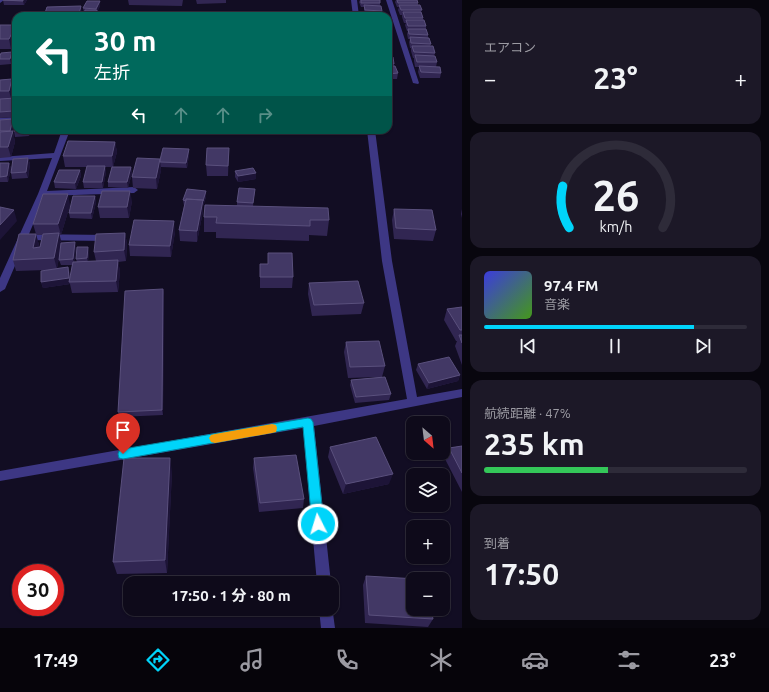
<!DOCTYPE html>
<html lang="ja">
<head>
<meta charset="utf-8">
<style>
	:root { --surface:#0e0a1a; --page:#1c1827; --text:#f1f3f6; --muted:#9b9aa2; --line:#2e2b39; --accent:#00d4fa }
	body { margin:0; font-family:Ubuntu,"Noto Sans JP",sans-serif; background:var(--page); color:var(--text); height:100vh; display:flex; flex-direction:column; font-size:15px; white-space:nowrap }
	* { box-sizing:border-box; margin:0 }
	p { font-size:13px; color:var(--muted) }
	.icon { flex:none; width:22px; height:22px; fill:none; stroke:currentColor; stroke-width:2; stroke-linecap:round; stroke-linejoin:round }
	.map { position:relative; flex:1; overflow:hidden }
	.details { display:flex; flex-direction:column; gap:8px; padding:8px; background:#08060e; width:307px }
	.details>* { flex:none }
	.hud { position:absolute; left:12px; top:12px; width:380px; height:122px; border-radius:12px; box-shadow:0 1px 3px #0004,0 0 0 1px var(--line); background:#00695c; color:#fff; overflow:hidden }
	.needle { width:26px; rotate:152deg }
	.controls { position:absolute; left:406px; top:416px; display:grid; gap:8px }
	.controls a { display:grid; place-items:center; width:44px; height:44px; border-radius:8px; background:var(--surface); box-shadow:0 1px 3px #0004,0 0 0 1px var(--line); font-size:20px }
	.speed { position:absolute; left:12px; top:564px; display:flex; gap:8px; font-size:20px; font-weight:700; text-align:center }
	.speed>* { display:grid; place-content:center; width:52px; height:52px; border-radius:50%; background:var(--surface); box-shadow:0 1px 3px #0004,0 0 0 1px var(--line); line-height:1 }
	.speed .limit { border:6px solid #d22; background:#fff; color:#111 }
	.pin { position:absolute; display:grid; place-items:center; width:34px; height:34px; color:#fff; margin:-41px -17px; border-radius:50% 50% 50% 0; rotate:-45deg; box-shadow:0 0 4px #0007 }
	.pin .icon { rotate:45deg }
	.me { position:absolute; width:44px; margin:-22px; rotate:355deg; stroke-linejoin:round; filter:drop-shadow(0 0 3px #0008) }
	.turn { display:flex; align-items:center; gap:14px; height:84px; padding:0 16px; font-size:18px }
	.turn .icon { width:52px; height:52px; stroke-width:2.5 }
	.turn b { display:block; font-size:28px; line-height:34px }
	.lanes { display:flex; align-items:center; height:38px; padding:0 16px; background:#0003; justify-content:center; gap:20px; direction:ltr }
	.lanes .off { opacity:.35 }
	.big { font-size:30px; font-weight:700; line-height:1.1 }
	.details .widget { flex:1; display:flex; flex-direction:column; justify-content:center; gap:6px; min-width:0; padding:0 14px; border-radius:12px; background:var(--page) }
	.details .dial { align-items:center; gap:0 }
	.dial svg { height:104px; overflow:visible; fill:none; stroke:var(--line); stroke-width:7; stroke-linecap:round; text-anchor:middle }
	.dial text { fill:var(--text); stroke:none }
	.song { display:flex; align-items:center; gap:12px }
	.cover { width:48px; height:48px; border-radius:6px; background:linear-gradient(135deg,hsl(240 70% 55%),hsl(100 70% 35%)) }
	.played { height:4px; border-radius:2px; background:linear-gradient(90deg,var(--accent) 80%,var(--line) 80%) }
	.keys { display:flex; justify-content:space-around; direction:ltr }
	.heat { display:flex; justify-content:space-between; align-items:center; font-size:22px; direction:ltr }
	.charge { height:6px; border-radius:3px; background:linear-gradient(90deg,#34c759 47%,var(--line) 0) }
	.trip { position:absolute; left:123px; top:576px; width:216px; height:40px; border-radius:12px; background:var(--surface); box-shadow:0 1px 3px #0004,0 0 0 1px var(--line); font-weight:700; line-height:40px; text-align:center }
	.menu { display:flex; height:64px; justify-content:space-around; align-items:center; background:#06040a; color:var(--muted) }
	.menu .icon { width:28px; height:28px }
	.menu .selected { color:var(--accent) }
	.menu b { font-size:18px; color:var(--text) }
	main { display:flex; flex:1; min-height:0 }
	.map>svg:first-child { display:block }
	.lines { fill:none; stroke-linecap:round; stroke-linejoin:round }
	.minor { fill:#3d3784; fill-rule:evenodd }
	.wall { fill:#312652; fill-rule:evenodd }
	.shaded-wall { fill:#1d1437 }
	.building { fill:#423865; stroke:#5a507d }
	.route { fill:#00d4fa; stroke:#008aa2 }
	.slow { fill:#f59e0b }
</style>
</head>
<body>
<main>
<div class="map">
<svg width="462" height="628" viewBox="0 0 462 628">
	<rect width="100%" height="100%" fill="#120d23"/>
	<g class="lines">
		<!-- minor -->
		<path class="minor" d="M0,0H4L0,3Z
			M351,0H357L359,16H353Z
			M386,0H392L419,83L418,84L413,83Z
			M16,80V84L0,86V82Z
			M16,117V121L0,122V118Z
			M62,130H70L47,191L134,187L138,190L134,193L45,196L29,234L108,235L112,238L108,241L26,240L5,289L0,292V278L38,194L52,158L0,161V157L54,153Z
			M367,130H375L392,261L417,397L462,389V397L314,426L331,583H317L303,428L0,481V471L407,399L382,261Z
			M332,606L335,628H321L319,609H332Z"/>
	</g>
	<!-- wall -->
	<path class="wall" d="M3,0H27L24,5H4Z
		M128,0H183L182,6L129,5Z
		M196,0H226V3L197,4Z
		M360,0H380V5L382,11V13L384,16H364V7H361L359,2Z
		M396,0H417L418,3V5L422,10L421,12L423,18V20L426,26V29L428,35V38L431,44L430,46L435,53L434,56L437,62L436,67L441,73L440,78H420L418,72L419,67H415L414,61V58H413L411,51V48H410L409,42L410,39H408L407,34L408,31H407L405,25L406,23H404L402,17V15H400L398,10L399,7H397L395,2Z
		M100,6L97,12L98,16H84V13L83,8Z
		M47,7L82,15V16H44Z
		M0,25H16V40L11,49H0Z
		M388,30L389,35L388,38L390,44V46L392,54V57L394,64V66L398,73L397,79H388Z
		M16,48V67H14L13,62L15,53V50Z
		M12,52L13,58L11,64L0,65V56Z
		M12,79L15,90L12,98H16V109L15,117L0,118V80Z
		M0,120L14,125L13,132L15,142L11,157L0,158Z
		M31,130L29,136L15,137L14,131Z
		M32,130H58L57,134H33Z
		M115,142L117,152L113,167H131L132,173L128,188L108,187V182L112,167H105L106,172L103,188H84L83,182L87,167H65L63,156Z
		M229,148L228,176H207L206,165Z
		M189,149V155L187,168L161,167V170L157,189L133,188L132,177L160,159Z
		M28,158L30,164L28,178L12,179L11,173Z
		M0,163H9L11,168L8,182H0Z
		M80,170L81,176L76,189L55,188L54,182Z
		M235,171L256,179L238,182L235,177Z
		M255,189L253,206L329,220L327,236L309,235V241L216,238V232H204V217L237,205V202Z
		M206,191V197L203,206V211L197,242L180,241L179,230L184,206L183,200Z
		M95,196L96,202L92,219L70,218L69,213Z
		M132,201L129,218H100L98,207Z
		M70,205L61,235H59L61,243L76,248L74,262H77L76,259L89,252L88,261H96L94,252L125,233L127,244L126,261L118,262L120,271L118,292L72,293L70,284L43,288L41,282L46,270L16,271L13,260L36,234L33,224ZM36,235H42L40,247H38L39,245ZM60,251L59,260L61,265H72L70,278L68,267L57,268Z
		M394,209L436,230L433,241L394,239L392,220Z
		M462,209V218L461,214Z
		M175,232L171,257L130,256L129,245Z
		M268,253L293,277L292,288H260V264H268Z
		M309,283L364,303L361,314L312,316L308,294Z
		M163,289L164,295L163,415L119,417L118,412Z
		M462,307V365L455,346L457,341H456L444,320L447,309Z
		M346,342L385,366L382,377L391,394L389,400L355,403L350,385L351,380L380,377L348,378L344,352Z
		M418,364L460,375L458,381L427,389L416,370Z
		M462,446V492L445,459L449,448Z
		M330,447L389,484L343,494L328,457Z
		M254,458L304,499L303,508L259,512L253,468Z
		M172,472L167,573L117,574L113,562Z
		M366,576L433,619L428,627L365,623L363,585Z"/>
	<!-- shaded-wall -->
	<path class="shaded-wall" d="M23,0H27L24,5L23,1Z
		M100,1V6L97,12L98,16H96L97,13L96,9Z
		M81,6L82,15V16H80Z
		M16,26V40L11,49L9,39Z
		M12,52L13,58L11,64L10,59Z
		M12,79L15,90L12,101L9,91Z
		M16,98V109L15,117L13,111Z
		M13,119L14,125L13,132L15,142L11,157L8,147L10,131Z
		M28,130H31L29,136L28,131Z
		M115,142L117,152L113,167L112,156Z
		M189,149V155L187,168L186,163Z
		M28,158L30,164L28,178L26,172Z
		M160,159L161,170L157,189L156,178Z
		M9,163L11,168L8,182L7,176Z
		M105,166L106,172L103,188L102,182Z
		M131,167L132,173L128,188L127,182Z
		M80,170L81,176L76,189L75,183Z
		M256,173V179L238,182V176Z
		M130,191L132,201L129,218L127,207Z
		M206,191V197L203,206V211L197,242V231L202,202Z
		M68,194L70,205L61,235L58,224Z
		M95,196L96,202L92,219L91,213Z
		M14,210L17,221L0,240V225Z
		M174,221L175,232L171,257L170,246Z
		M59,233L62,244L57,269L54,258Z
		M125,233L127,244L126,261L124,250Z
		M36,234L39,245L36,259L33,248Z
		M75,242L76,248L74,264L73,259Z
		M88,247L89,252L88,264L87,258Z
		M118,260L120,271L118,292L116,281Z
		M68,267L70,273V282H69L70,284L43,288L41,282Z
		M163,289L164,295L163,415L162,410Z
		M460,375L458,381L427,389L429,383Z
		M170,458L172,472L167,573L165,560Z
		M393,474L389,484L343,494L346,484Z"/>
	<!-- building -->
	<path class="building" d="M3,0H23V1Z
		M361,0H380V3H361Z
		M397,0H417L418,3H398Z
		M87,1H100L96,9L83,8Z
		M364,5L381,6L382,11L365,10Z
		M399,5H420L422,10H401Z
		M81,6L79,14L44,16L47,7Z
		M85,10H97L96,16H84Z
		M403,12H421L423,18H405Z
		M365,13H383L384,16H365Z
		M406,20H424L426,26H408Z
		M0,25H16L9,39H0Z
		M408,29H426L428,35L409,34Z
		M410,37L429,38L431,44L411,43Z
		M388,38H389L390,44H388Z
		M388,46H390L392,54H388Z
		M412,46H433L435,53L414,52Z
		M12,52L10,59H0V56L1,53Z
		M15,53H16V61L13,62Z
		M415,55L435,56L437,62H417Z
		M388,57H393L394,64L388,63Z
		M388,66H395L398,73L388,74Z
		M419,66L440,67L441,73L421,72Z
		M12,79L9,91H0V80Z
		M16,98L13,111L0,112V99Z
		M13,119L10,131H0V120Z
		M16,123V130H28V131H14Z
		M13,131L8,147H0V132Z
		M68,141L115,142L112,156H63Z
		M163,148L189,149L186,163L160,162V160Z
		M207,148H229L228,166L206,165Z
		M28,158L26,172L11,173L13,159Z
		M137,158L160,159L156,178L132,177Z
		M0,163H9L7,176L0,177Z
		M87,166H105L102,182H83Z
		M112,167H131L127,182H108Z
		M253,168L256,173L238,176L235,171Z
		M59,170H80L75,183L54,182Z
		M239,188L255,189L253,203L237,202Z
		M187,189L206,191L203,201V200L186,199V201L183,200Z
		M102,191H130L127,207H98Z
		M43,194H68L58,224H33Z
		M73,196H95L91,213H69Z
		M186,199L203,200L197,231L179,230Z
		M205,205L328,208L329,220H310V226L216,223L217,217H204Z
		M0,207L14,210L0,225Z
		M394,209L432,210L436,230L396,228Z
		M134,220L174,221L170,246L129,245Z
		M59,233L54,258L13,260L19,234H36L33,248L40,247L43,234Z
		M125,233L124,250L94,252L96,234Z
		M75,242L73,259L59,260L61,243Z
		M77,247H88L87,258L76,259Z
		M268,253H292L293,277H260V264H268Z
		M118,260L116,281L69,282L73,262Z
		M68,267L69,278L41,282V271Z
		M358,281L364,303L314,305L309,283Z
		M163,289L162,410L118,412L125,291Z
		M462,307V330H460L447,309Z
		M459,335H462V343Z
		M379,341L385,366L350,367L346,342Z
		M449,357L460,375L429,383L418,364Z
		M385,377L391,394L356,397L351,380Z
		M376,437L393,474L346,484L330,447Z
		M462,446V473L449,448Z
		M296,455L304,499L260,503L254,458Z
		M124,458H170L165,560L113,562Z
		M366,576L417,579H413V609H431L433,619L369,615Z"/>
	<!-- route -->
	<path class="route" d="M308,418L311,419L313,422L324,524L322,528L318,530L314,528L312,524L303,427L123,459L119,458L118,454L119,451L123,449Z"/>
	<!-- slow -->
	<path class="slow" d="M272,424L276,425L277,428L276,432L272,433L215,443L211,442L209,438L211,435L215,434Z"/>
</svg>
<div class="controls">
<a><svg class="needle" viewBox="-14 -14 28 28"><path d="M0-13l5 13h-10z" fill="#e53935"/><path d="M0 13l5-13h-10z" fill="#9b9aa2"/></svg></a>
<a><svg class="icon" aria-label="layers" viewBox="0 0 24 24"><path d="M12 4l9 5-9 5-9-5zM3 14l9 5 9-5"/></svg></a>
<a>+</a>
<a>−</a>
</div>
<div class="speed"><div class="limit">30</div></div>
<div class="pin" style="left:123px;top:454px;background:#d93025"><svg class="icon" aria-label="arrive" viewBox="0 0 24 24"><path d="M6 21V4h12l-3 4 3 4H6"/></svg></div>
<svg class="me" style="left:318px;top:524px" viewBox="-20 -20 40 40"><circle r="17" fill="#00d4fa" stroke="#fff" stroke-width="3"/><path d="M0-11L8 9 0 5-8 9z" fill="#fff"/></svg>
<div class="trip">17:50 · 1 分 · 80 m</div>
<div class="hud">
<div class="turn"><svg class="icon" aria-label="left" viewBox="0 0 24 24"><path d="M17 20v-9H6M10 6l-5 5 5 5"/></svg><div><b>30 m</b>左折</div></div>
<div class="lanes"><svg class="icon" aria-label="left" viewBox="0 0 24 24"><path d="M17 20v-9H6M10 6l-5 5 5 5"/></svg><svg class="icon off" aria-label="ahead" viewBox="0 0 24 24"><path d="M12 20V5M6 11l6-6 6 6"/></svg><svg class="icon off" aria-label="ahead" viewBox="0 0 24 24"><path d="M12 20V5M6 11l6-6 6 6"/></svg><svg class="icon off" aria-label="right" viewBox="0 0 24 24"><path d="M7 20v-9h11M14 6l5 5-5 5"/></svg></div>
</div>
</div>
<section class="details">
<div class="widget"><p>エアコン</p>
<div class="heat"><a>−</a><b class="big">23°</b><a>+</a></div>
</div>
<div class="widget dial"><svg viewBox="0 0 100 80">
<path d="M14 69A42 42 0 1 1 86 69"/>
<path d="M14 69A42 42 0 0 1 9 37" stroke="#00d4fa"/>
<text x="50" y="56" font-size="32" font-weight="700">26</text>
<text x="50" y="72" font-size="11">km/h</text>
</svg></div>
<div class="widget">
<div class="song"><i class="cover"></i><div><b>97.4 FM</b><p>音楽</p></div></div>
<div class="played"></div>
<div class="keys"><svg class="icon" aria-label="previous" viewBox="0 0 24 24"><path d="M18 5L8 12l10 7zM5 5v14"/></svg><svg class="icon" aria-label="pause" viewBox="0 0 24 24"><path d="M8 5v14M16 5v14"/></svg><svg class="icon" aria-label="next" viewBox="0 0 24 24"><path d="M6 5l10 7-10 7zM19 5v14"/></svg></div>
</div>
<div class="widget"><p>航続距離 · 47%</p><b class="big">235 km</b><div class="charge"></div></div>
<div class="widget"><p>到着</p><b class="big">17:50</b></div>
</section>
</main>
<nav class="menu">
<b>17:49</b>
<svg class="icon selected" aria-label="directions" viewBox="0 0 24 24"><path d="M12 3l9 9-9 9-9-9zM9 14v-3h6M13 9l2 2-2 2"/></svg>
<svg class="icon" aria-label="music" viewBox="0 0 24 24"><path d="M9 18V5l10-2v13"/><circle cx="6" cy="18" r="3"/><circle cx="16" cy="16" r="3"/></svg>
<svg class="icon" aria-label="phone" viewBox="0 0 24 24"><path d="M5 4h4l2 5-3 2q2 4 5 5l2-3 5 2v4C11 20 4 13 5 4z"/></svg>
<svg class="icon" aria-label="climate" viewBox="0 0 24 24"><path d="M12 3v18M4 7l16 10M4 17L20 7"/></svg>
<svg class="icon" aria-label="car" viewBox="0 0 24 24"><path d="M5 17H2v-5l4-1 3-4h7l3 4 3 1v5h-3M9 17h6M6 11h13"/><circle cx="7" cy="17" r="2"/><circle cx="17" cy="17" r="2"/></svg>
<svg class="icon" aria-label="filters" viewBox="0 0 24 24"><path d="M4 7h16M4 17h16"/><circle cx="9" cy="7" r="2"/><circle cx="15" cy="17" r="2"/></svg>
<b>23°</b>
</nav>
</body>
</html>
